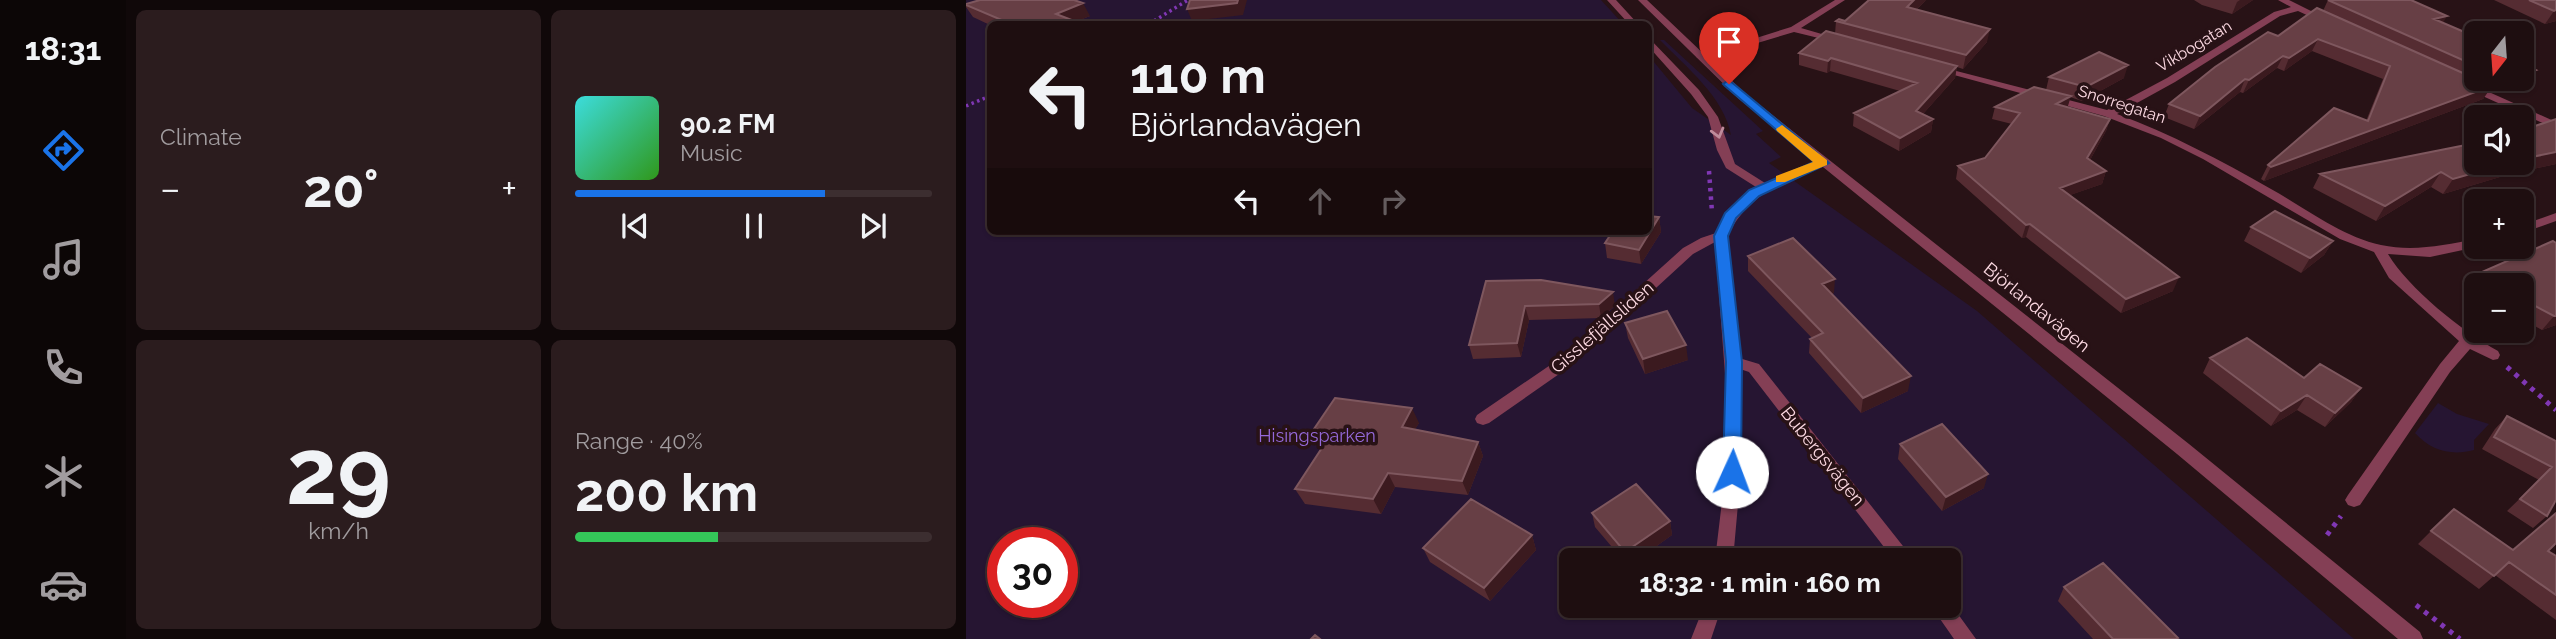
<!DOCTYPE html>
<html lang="en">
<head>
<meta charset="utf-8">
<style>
	:root { --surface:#1e0e10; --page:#2b1c1e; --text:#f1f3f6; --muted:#a19c9f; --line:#3c2e30; --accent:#1a73e8 }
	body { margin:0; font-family:Raleway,sans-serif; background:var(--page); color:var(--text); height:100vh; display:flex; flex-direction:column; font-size:26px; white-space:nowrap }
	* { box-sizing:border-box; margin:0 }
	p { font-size:23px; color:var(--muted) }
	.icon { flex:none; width:38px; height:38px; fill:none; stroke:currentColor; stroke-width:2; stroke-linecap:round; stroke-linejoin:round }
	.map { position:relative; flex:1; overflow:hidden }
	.side { display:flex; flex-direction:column; gap:10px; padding:10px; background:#100809; width:840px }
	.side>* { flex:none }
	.guide { position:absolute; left:21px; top:21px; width:665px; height:214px; border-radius:10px; box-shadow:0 2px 5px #0004,0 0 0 2px var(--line); background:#1e0e10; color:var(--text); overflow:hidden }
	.needle { width:46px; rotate:197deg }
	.buttons { position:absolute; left:1498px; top:21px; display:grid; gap:14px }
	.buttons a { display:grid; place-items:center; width:70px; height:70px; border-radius:10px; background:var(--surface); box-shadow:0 2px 5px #0004,0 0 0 2px var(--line); font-size:35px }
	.speed { position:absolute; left:21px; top:527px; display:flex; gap:14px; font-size:35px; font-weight:700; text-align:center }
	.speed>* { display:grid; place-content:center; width:91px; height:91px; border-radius:50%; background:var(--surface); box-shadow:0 2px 5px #0004,0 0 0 2px var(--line); line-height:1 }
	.speed .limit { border:10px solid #d22; background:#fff; color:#111 }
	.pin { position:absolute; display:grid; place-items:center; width:60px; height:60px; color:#fff; margin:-72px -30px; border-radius:50% 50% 50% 0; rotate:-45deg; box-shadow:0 0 7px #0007 }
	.pin .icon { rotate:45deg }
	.me { position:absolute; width:77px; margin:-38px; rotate:2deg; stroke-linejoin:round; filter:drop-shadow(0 0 5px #0008) }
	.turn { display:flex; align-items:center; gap:24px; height:147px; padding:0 28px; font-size:32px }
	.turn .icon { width:91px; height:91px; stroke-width:2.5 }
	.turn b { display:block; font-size:49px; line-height:60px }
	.lanes { display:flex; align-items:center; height:66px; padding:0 28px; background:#0003; justify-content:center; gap:35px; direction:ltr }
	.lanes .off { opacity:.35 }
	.big { font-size:52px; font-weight:700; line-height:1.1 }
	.side .tile { flex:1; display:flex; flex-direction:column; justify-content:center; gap:10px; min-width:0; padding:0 24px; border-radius:10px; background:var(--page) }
	.side .dial { align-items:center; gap:0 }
	.dial b { font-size:91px; line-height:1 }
	.song { display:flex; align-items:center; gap:21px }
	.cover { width:84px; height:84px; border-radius:10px; background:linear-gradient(135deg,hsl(180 70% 55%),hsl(110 70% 35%)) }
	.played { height:7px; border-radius:4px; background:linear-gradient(90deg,var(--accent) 70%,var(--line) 70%) }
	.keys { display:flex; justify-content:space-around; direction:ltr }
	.heat { display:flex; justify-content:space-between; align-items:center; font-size:38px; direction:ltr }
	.charge { height:10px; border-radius:5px; background:linear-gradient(90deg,#34c759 40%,var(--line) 0) }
	.side .tiles { flex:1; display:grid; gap:10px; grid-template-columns:repeat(2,1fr) }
	.trip { position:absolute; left:593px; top:548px; width:402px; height:70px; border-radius:10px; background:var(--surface); box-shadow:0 2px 5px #0004,0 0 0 2px var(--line); font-weight:700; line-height:70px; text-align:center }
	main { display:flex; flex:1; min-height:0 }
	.dock { display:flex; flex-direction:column; width:126px; justify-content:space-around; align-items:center; background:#0c0606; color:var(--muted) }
	.dock .icon { width:49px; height:49px }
	.dock .current { color:var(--accent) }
	.dock b { font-size:32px; color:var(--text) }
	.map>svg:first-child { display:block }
	.green { fill:#261532; fill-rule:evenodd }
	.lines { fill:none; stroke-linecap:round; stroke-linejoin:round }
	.path-far2 { stroke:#8037b4; stroke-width:3.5; stroke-dasharray:2.5 3.5; stroke-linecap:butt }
	.path-far1 { stroke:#8037b4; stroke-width:4.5; stroke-dasharray:3.5 5; stroke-linecap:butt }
	.path { stroke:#8037b4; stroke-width:5; stroke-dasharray:4.5 6; stroke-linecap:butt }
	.minor { fill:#843f55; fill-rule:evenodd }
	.tertiary { fill:#843f55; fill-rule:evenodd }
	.wall { fill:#552c32 }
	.shaded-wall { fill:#3b1a1f }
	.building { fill:#673f45; stroke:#7e575e; stroke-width:2 }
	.oneway { stroke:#c08c9c }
	.route { fill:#1a73e8; stroke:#114b97; stroke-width:2 }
	.slow { fill:#f59e0b }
	.labels { text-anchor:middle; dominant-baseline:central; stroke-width:7; stroke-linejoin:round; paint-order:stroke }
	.far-street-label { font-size:16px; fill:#fddae3; stroke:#281216 }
	.street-label { font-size:18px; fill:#fddae3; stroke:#281216 }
	.park-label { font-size:18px; fill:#9569da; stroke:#281216 }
</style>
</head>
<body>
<main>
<nav class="dock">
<b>18:31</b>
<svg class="icon current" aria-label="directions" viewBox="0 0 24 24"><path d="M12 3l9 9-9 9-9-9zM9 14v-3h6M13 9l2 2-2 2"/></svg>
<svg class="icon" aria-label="music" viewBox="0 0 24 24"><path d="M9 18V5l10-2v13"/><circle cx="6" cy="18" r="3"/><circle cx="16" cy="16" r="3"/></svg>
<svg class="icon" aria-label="phone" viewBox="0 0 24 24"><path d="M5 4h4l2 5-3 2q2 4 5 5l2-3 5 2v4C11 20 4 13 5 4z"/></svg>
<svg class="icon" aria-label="climate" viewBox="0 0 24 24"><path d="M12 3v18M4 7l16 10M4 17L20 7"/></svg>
<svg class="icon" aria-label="car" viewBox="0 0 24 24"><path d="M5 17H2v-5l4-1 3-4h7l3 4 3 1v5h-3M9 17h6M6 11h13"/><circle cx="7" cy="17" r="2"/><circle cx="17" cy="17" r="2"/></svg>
</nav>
<section class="side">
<div class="tiles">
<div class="tile"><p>Climate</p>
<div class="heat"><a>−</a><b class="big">20°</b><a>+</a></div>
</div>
<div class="tile">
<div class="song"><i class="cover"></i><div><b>90.2 FM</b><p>Music</p></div></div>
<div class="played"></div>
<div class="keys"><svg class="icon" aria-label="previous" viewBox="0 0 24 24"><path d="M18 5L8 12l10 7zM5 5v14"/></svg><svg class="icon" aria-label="pause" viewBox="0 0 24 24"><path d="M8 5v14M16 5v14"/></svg><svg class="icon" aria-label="next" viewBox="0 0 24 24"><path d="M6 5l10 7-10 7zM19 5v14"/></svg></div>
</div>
<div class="tile dial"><b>29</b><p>km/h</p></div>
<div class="tile"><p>Range · 40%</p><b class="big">200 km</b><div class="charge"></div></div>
</div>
</section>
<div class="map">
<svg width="1590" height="639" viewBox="0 0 1590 639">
	<rect width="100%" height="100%" fill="#281216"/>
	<!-- green -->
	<path class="green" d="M0,0H635L657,24H24V231H682L683,56L726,108L765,135C758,97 720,67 694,40H698L797,131L790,134L815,157L803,163L1011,311L1388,639H0ZM37,542H96V602H37ZM606,560H984V606H606Z
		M1472,403L1491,414L1523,424L1508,440V450C1486,456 1465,451 1449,433Z"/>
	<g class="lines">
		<!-- path-far2 -->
		<path class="path-far2" d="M183,24L222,0
			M0,106L24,96"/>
		<!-- path-far1 -->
		<path class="path-far1" d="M743,171L746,212"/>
		<!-- path -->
		<path class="path" d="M1541,367L1590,410
			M1361,535L1375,516
			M1450,605L1494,639"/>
		<!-- minor -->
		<path class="minor" d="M641,0H650L672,24H663Z
			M869,0H879L835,28L873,39V43L828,32L738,59L730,57L825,27Z
			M1312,0H1323L1363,20L1356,22L1332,11L1314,16L1209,82L1151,114C1205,134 1254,160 1305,189C1339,208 1376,237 1415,245C1448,252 1478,245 1510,239L1511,247L1464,257L1422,254C1443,289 1496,331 1532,351L1534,355L1532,359L1527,360L1504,349L1484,372L1394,505L1388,507L1382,505L1379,500L1382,495L1474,364L1493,341L1423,278L1408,252L1374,239L1237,159L1195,138L1138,116L966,69L971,66L1141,110L1201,78L1308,12L1325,7Z
			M682,37L733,90L752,117L769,164L799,183L853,161H861L863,163C855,169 842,172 832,176C800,189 777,205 761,236L773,358L793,364L948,560H928L783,372L774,369L773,493L767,560H749L757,493L760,387L749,242L727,254L606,365L523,423L517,425L511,423L509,419L511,415L596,357L717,248L735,238L750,233L769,205L790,187L760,168L751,150L742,117L725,94L682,46Z
			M1505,84L1590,122V129L1501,89L1500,87Z
			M1590,213V221L1556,233V225Z
			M984,603L1010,639H988L965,606H984Z
			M738,606H756L745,639H725Z"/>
		<!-- tertiary -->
		<path class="tertiary" d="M672,0H681L781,95L1223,444L1454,632L1457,639H1432L1211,454L773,99Z"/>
	</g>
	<!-- wall -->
	<path class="wall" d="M960,0L950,10L1021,42L997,69L991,67L989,78L957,114L967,119L965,132L933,151L887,126L888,113L934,91L864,71L861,73L833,65V53L869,34L870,21H879Z
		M1228,0H1287L1266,14L1236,5Z
		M1362,0L1477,23L1510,37V79H1556L1570,70L1561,83L1533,93L1524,89L1517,99L1298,181L1295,179L1302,165L1400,121L1417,79L1346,51L1318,71L1311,68L1277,93L1274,92L1228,129L1198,117L1203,104L1312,36L1357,11Z
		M1528,0H1590V21L1579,24Z
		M0,4L124,16L106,23V24L24,25L7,17L0,7Z
		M1083,77L1158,78L1116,101L1104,97L1101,108L1144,119L1140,131L1124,160L1140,171L1136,184L1104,195L1207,291L1155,313L1060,237L1056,238L990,179L992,166L1019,158L1046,124L1026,119L1029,107L1080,90Z
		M1590,119V164L1544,174L1477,194L1465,187L1410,221L1347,188L1354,174L1556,163V132L1557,130Z
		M693,217L695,232L675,264L641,258L639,243Z
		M1285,227L1367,241L1358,255L1335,273L1278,241Z
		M1587,241L1590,325L1576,330L1556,319V285H1510V294L1499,288L1509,275Z
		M782,256L868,293L866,294L942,391L895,413L843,353L844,339L846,338L782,271Z
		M520,281L649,306L635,318L563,320L555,357L507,359L503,345Z
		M659,323L722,360L679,374L662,338Z
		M1244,358L1338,378L1395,388L1385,402L1359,427L1331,410L1305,426L1237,373Z
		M1541,416L1590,441L1581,516L1567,528L1541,511L1573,480L1516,449L1529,429Z
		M453,423L449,429L512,442L517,456L502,495L429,487L415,514L339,504L329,489L357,447H355L346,432Z
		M934,444L1018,488L976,511L932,459Z
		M626,513L704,521L706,535L671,560H657L629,527Z
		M1465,531L1547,550L1582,551L1590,556V620L1529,575L1513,589L1452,544Z
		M566,535L570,550L524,601L464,562L457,548Z
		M1098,587L1211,639H1127L1092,601Z"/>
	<!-- shaded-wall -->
	<path class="shaded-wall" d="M272,0H281L277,15L226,21L221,9Z
		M948,0H960L939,20L941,7Z
		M1274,0H1287L1266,14L1271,2Z
		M117,3L124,16L106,23V24H88L90,14Z
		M1590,10V21L1579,24L1588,11Z
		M1481,16L1474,28L1468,19Z
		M1024,29L1021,42L997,69L1000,55Z
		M1352,39L1346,51L1318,71L1323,58Z
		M1317,56L1311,68L1277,93L1283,80Z
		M865,58L864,71L861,73L862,61Z
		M1162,65L1158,78L1116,101L1120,87Z
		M991,66L989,78L948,124L950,111Z
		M1570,70L1561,83L1533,93L1542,80L1556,79V75Z
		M1279,79L1274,92L1228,129L1234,116Z
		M1526,86L1517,99L1298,181L1305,167Z
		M1105,96L1101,109L1090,104Z
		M967,119L965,132L933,151L934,138Z
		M1144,119L1140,131L1118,171L1121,158Z
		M1590,152V164L1544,174L1477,194L1487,179L1543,163H1556V159Z
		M1140,171L1136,184L1090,200L1094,188Z
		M1475,172L1465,187L1410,221L1419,206Z
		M693,217L695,232L675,264L673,250Z
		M1064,224L1060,237L1056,238L1060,225Z
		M1367,241L1358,255L1335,273L1344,258Z
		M1213,277L1207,291L1155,313L1160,299Z
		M869,279L868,293L855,299L856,284Z
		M647,292L649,306L635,318L633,304Z
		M559,306L563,320L555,357L551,343Z
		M1588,316H1590V325L1576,330Z
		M720,345L722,360L679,374L677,359Z
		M945,376L942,391L895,413L897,398Z
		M1395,388L1385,402L1359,427L1369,413Z
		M1341,395L1331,410L1305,426L1315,411Z
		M446,408L453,423L442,441L436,427Z
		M512,442L517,456L502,495L496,481Z
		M422,473L429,487L415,514L407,499Z
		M1022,474L1018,488L976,511L980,497Z
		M704,521L706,535L671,560H661L659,552Z
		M566,535L570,550L524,601L518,588Z"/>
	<!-- building -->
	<path class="building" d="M14,0H108L117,3L90,14L103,19L88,24H45L0,5V4Z
		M224,0H272L271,3L221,9Z
		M903,0H948L941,7L1024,29L1000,55L870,21L873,19L879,21Z
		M1362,0H1445L1481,16L1468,19L1510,37V66Z
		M1563,0H1590V10L1588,11Z
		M1351,8L1526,86L1305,167L1302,165L1368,108L1402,121L1424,66L1352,39L1323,58L1317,56L1283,80L1279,79L1234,116L1203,104L1249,67L1302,32L1312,36Z
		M860,31L991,66L950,111L967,119L934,138L888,113L951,83L865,58L862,61L833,53Z
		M1133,52L1162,65L1120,87L1083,77Z
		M1556,63L1570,70L1556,75Z
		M1068,87L1105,96L1090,104L1144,119L1121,158L1140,171L1094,188L1213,277L1160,299L1064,224L1060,225L992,166L1019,158L1054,113L1029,107Z
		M1590,119V152L1556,159V134L1561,133L1557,130Z
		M1510,143V163H1543L1487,179L1475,172L1419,206L1354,174Z
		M1309,211L1367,241L1344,258L1285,227Z
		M682,216L693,217L673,250L639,243L647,231H682Z
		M827,238L869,279L856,284L945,376L897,398L844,339L857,333L782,256Z
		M1587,241L1590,243V316H1588L1556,299V285H1529L1509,275Z
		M575,280L647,292L633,304L559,306L551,343L503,345L520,281Z
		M701,311L720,345L677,359L659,323Z
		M1281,338L1338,378L1354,364L1395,388L1369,413L1341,395L1315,411L1244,358Z
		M369,398L446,408L436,427L512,442L496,481L422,473L407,499L329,489L365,434L346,432Z
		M1541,416L1590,441V500L1581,516L1554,499L1586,467L1528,437Z
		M976,424L1022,474L980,497L934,444Z
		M670,484L704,521L659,552L626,513Z
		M505,499L566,535L518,588L457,548Z
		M1488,509L1547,550L1590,513V543L1582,551L1590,556V595L1543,562L1528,576L1465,531Z
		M1137,563L1212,638L1210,639H1147L1098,587Z
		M349,635L354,639H345Z"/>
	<!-- one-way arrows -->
	<defs><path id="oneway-chevron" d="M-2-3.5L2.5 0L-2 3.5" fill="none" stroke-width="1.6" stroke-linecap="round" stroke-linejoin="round" transform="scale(1.75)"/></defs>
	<use class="oneway" href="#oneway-chevron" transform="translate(752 133) rotate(75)"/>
	<!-- route -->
	<path class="route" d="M763,80L863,163L793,196L770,218L762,236L776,362L775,472L773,478L766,480L759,478L757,472L760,362L748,236L759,213L783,190L848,162L759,86L757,84Z"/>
	<!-- slow -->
	<path class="slow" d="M816,125L861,160V165L819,182H810V176L847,162L811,131L810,129Z"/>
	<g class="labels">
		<!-- far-street labels -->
		<g class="far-street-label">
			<text transform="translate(1228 46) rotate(-31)">Vikbogatan</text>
			<text transform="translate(1156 104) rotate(18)">Snorregatan</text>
		</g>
		<!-- street labels -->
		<g class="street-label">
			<text transform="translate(1071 307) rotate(39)">Björlandavägen</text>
			<text transform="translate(636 327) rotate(-41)">Gisslefjällsliden</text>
			<text transform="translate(857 456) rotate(51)">Bubergsvägen</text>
		</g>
		<!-- park labels -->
		<g class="park-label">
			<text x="351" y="435">Hisingsparken</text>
		</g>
	</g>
</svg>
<div class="buttons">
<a><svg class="needle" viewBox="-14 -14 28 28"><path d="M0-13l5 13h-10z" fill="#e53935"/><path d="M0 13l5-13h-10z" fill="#a19c9f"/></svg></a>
<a><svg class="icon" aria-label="sound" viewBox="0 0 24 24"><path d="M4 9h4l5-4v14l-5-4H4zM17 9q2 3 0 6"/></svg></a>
<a>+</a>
<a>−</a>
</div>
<div class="speed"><div class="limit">30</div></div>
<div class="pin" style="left:763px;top:84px;background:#d93025"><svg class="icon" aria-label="arrive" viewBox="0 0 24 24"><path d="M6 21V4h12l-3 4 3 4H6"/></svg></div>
<svg class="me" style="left:766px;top:472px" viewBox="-20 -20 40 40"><circle r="19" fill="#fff"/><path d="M0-13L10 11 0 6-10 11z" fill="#1a73e8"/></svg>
<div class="trip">18:32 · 1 min · 160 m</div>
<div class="guide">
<div class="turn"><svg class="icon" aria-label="left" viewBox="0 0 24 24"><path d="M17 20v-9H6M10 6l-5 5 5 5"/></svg><div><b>110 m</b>Björlandavägen</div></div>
<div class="lanes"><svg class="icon" aria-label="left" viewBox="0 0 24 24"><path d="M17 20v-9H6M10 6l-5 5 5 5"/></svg><svg class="icon off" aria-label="ahead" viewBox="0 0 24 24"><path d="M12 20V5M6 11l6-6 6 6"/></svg><svg class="icon off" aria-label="right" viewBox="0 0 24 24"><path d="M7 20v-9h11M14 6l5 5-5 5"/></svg></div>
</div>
</div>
</main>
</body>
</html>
